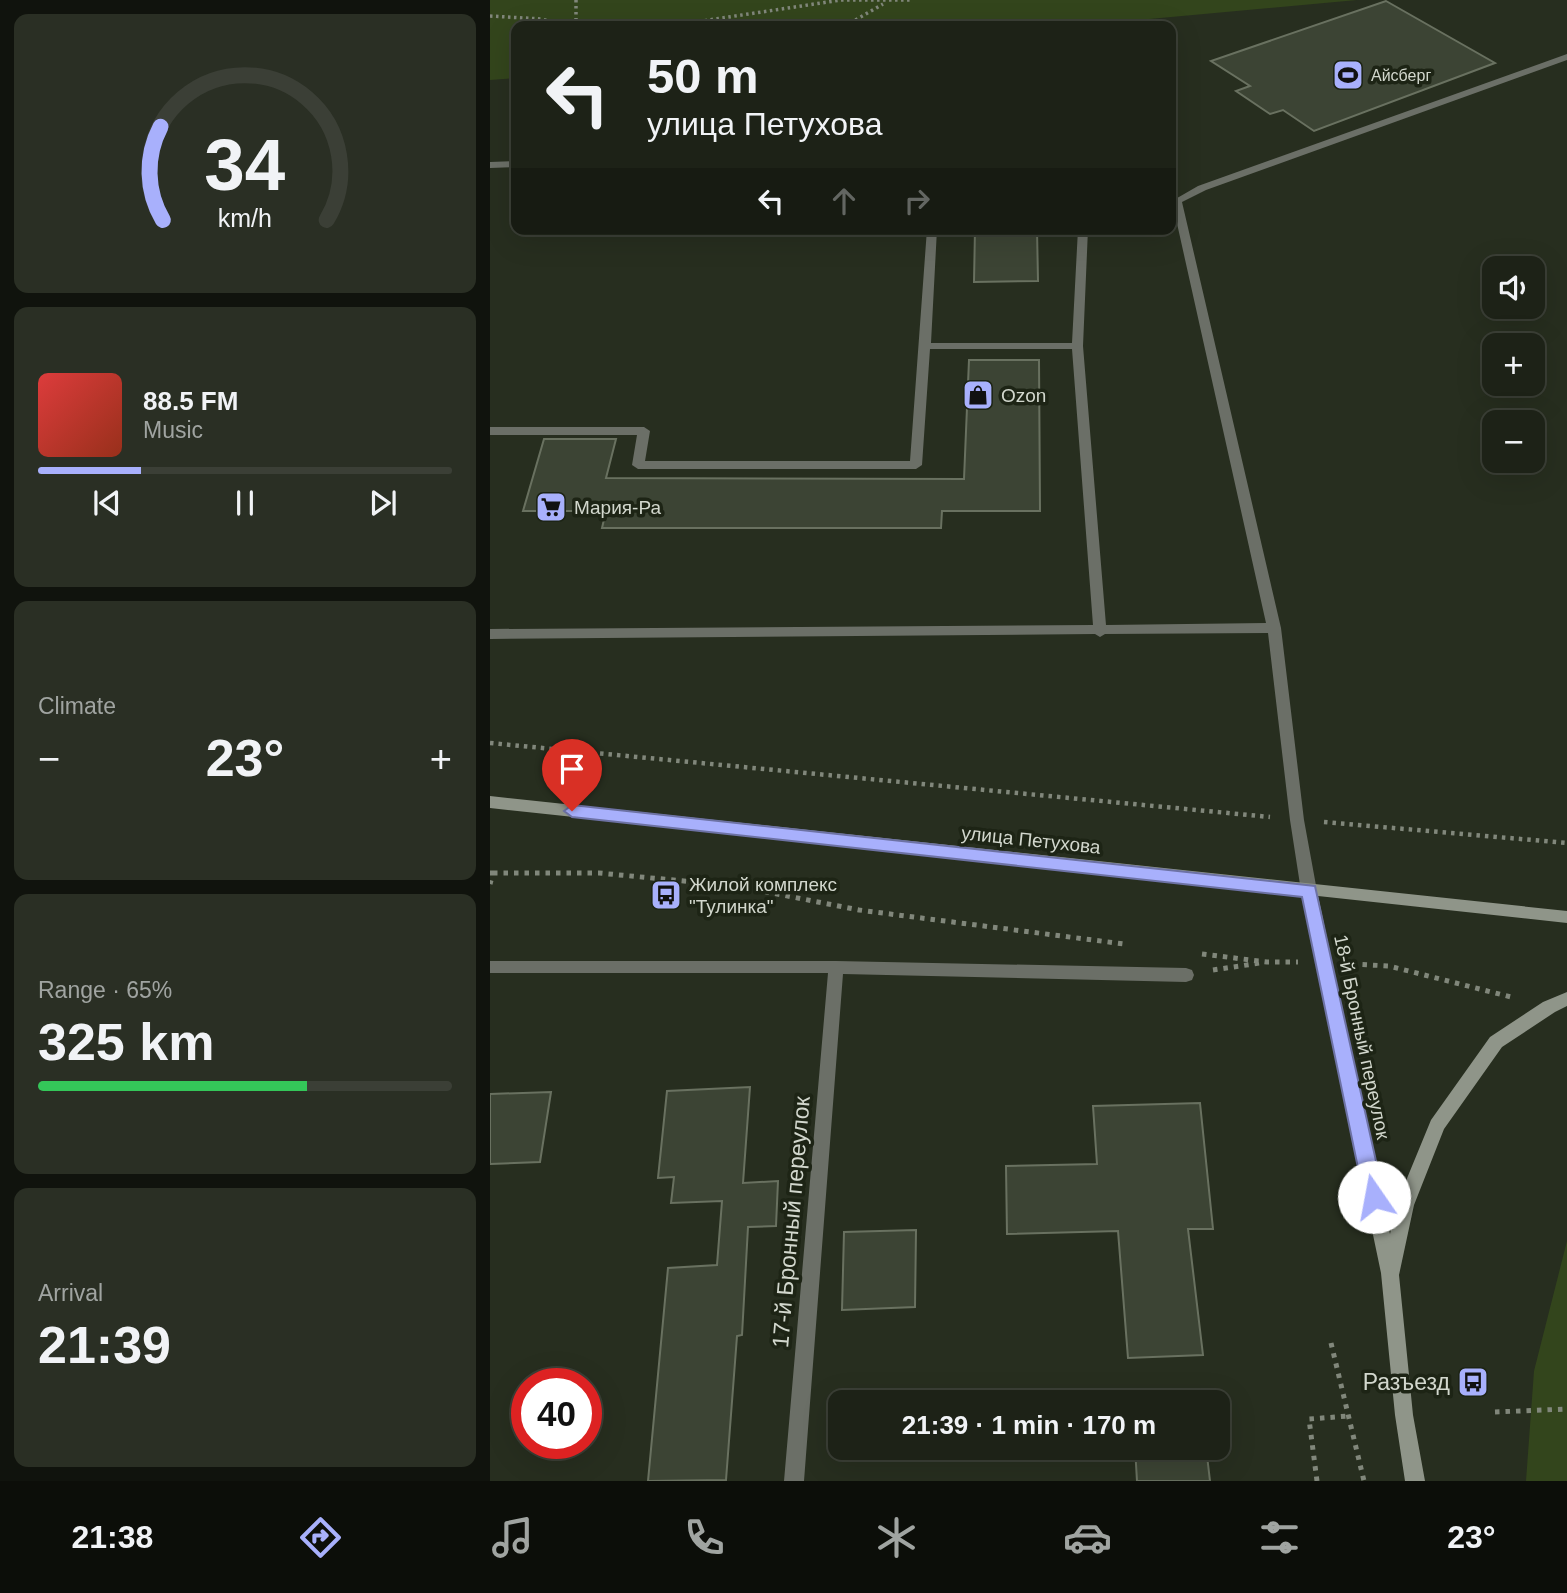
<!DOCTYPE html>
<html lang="en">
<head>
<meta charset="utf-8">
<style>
	:root { --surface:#1d2217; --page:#2a2f24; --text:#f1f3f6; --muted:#a0a4a1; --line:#3b3f36; --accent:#a8b0fc }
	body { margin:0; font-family:Arial,sans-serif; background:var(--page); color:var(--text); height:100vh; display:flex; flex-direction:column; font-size:26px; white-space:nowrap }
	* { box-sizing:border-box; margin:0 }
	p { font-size:23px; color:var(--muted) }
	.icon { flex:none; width:38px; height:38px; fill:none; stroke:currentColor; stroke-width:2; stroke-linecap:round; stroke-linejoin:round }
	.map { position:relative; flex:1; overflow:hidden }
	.drawer { display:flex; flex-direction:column; gap:14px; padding:14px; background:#10130d; width:490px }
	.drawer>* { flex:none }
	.top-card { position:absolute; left:21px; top:21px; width:665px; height:214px; border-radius:14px; box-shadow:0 7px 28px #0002,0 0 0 2px var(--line); background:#1d2217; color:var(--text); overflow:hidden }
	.tools { position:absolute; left:992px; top:256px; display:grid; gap:14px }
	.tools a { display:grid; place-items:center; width:63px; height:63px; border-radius:14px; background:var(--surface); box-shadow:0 7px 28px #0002,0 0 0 2px var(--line); font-size:35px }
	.speed { position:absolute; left:21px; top:1368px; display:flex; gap:14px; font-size:35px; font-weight:700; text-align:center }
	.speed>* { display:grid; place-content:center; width:91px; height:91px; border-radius:50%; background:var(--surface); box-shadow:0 7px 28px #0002,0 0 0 2px var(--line); line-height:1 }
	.speed .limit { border:10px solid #d22; background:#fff; color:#111 }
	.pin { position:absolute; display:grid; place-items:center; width:60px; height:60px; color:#fff; margin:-72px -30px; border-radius:50% 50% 50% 0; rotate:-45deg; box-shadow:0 0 7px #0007 }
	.pin .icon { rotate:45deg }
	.me { position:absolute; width:77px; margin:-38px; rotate:348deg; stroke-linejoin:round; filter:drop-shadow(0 0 5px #0008) }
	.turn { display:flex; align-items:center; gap:24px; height:147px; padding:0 21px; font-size:32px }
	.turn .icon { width:91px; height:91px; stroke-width:2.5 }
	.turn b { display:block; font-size:49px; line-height:60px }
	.lanes { display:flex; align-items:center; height:66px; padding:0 21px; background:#0003; justify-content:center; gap:35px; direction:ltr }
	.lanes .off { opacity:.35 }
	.big { font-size:52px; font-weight:700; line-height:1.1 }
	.drawer .tile { flex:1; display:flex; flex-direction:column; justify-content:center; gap:10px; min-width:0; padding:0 24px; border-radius:14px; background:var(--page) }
	.drawer .dial { align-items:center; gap:0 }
	.dial svg { height:182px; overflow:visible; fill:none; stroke:var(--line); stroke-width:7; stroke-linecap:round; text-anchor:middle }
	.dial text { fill:var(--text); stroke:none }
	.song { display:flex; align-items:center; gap:21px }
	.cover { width:84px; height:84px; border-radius:10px; background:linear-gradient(135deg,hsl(0 70% 55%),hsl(10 70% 35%)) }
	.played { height:7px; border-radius:4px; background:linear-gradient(90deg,var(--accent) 25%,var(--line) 25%) }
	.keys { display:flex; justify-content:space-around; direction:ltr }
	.heat { display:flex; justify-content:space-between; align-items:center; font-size:38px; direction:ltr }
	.charge { height:10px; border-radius:5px; background:linear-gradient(90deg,#34c759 65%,var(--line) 0) }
	.trip { position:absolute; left:338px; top:1390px; width:402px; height:70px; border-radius:14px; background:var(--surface); box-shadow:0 7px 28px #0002,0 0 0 2px var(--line); font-weight:700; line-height:70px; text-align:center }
	.menu { display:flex; height:112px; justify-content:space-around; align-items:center; background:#0c0e09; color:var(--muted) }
	.menu .icon { width:49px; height:49px }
	.menu .current { color:var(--accent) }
	.menu b { font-size:32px; color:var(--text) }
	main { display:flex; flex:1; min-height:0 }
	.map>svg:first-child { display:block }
	.green { fill:#33451c }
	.building { fill:#3c4434; stroke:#697160; stroke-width:2 }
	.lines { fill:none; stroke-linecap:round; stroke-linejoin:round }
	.path-far2 { stroke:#81877b; stroke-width:3.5; stroke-dasharray:2.5 3.5; stroke-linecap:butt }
	.path-far1 { stroke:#81877b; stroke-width:4.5; stroke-dasharray:3.5 5; stroke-linecap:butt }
	.path { stroke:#81877b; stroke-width:5; stroke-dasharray:4.5 6; stroke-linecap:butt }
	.lane { fill:#6b6f67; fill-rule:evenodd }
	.street { fill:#6b6f67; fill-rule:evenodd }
	.secondary { fill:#8f9589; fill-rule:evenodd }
	.route { fill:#a8b0fc; stroke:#6d72a4; stroke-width:2 }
	.labels { text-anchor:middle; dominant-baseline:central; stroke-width:7; stroke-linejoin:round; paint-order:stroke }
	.far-poi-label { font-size:16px; fill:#d2d7cd; stroke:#1d2415; text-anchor:start }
	.poi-label { font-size:19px; fill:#d2d7cd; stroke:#1d2415; text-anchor:start }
	.street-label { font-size:19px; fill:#d2d7cd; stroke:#1d2415 }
	.near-street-label { font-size:23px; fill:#d2d7cd; stroke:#1d2415 }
	.near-poi-label { font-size:23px; fill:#d2d7cd; stroke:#1d2415; text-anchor:end }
</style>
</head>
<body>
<main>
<section class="drawer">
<div class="tile dial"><svg viewBox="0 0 100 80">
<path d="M14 69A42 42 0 1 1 86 69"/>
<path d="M14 69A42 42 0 0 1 13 28" stroke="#a8b0fc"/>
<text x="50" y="56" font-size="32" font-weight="700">34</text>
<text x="50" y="72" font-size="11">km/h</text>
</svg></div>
<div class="tile">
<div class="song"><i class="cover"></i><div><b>88.5 FM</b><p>Music</p></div></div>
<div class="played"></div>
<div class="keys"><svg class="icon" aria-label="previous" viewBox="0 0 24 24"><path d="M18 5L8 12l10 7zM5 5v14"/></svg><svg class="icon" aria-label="pause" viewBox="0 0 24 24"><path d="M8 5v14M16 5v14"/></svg><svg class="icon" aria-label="next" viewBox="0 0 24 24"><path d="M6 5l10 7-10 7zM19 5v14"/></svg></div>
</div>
<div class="tile"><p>Climate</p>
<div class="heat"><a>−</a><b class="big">23°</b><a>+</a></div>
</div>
<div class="tile"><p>Range · 65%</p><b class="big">325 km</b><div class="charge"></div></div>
<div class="tile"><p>Arrival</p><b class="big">21:39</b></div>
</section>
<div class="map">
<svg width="1077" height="1481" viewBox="0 0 1077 1481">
	<rect width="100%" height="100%" fill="#272e1f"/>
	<!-- green -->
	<path class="green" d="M0,0H867L583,26H26V78L0,80Z
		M1077,1241V1481H1036L1044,1371Z"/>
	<!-- building -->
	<path class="building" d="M896,1L1005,63L824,131L793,110L780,114L746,91L760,86L721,61Z
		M485,229H547L548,281L484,282Z
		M479,360H549L550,511H452L451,528H112L116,511H33L54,439H126L116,478L474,479Z
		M260,1087L253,1183L288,1181L286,1226L258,1227L252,1335L247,1336L236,1480L158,1481L178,1268L227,1265L232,1201L181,1203L184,1177L168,1178L177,1091Z
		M61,1092L50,1162L0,1164V1094Z
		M710,1103L723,1229H698L713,1355L638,1358L628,1231L517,1234L516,1166L607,1164L603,1106Z
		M426,1230L425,1307L352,1310L354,1232Z
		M645,1447H716L720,1481H647Z"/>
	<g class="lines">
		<!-- path-far2 -->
		<path class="path-far2" d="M86,0V26
			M0,16L51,19L80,26
			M179,26L351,0H423
			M355,26L393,4"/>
		<!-- path-far1 -->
		<path class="path-far1" d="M0,743L780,817
			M834,822L1077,843"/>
		<!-- path -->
		<path class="path" d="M0,873H3L0,884
			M3,873H109L246,886L369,910L634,944
			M712,954L777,962H808
			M862,964L899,966L1025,998
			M723,970L770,963
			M841,1343L874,1481
			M1005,1412L1077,1409
			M827,1481L819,1419L859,1416"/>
		<!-- lane -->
		<path class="lane" d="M1077,54V60L716,190L692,202L791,628L814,820L827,891L824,895L819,897L814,895L811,891L800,820L778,633L615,634L610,637L605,634L0,639V629L603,625L582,349H440L432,465L426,469H148L142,465L147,435H0V427H154L160,431L155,461H420L437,229H447L441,343H582L588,229H598L593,346L616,625L776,623L682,201L708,186Z
			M26,161V167L0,168V162Z"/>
		<!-- street -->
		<path class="street" d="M0,961H346L696,968L702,970L704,975L702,980L696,982L353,974L314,1481H294L338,973H0Z"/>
		<!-- secondary -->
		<path class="secondary" d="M0,796L1077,911V923L828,896L900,1234L906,1205L941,1120L1000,1037L1053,1002L1077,992V1006L1065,1012L1012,1047L954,1129L924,1205L909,1275L923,1415L935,1481H915L905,1415L891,1273L812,895L0,808Z"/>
	</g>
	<!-- route -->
	<path class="route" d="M82,805L825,886L894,1197L891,1203L884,1206L877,1203L874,1197L812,897L82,817L74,811Z"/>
	<!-- icons -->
	<defs>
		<g id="stadium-square" transform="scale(1.575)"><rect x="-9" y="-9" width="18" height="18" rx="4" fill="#a8b0fc" stroke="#1d2415"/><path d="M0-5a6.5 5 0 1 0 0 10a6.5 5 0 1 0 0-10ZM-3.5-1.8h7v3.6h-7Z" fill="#111"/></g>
		<g id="shop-square" transform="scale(1.575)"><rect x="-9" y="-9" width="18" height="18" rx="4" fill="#a8b0fc" stroke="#1d2415"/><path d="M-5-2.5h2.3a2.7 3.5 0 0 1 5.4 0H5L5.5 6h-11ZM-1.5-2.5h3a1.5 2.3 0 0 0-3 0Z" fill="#111"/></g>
		<g id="supermarket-square" transform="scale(1.575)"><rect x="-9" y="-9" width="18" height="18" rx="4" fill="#a8b0fc" stroke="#1d2415"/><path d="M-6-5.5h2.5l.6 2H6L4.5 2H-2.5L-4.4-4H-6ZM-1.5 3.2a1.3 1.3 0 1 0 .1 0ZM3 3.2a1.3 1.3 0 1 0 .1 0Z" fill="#111"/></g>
		<g id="bus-square" transform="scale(1.575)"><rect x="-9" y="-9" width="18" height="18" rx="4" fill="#a8b0fc" stroke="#1d2415"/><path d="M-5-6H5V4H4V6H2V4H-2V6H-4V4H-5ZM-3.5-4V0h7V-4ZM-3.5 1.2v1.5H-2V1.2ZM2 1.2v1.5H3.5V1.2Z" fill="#111"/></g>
	</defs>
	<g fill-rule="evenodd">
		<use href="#stadium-square" x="858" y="75"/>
		<use href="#shop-square" x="488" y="395"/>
		<use href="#supermarket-square" x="61" y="507"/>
		<use href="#bus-square" x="176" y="895"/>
		<use href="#bus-square" x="983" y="1382"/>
	</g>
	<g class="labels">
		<!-- far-poi labels -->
		<g class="far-poi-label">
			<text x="881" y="75">Айсберг</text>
		</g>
		<!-- poi labels -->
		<g class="poi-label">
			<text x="511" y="395">Ozon</text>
			<text x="84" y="507">Мария-Ра</text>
			<text x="199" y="884">Жилой комплекс<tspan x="199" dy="22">"Тулинка"</tspan></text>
		</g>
		<!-- street labels -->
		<g class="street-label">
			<text transform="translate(541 840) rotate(6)">улица Петухова</text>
			<text transform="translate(872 1037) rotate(78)">18-й Бронный переулок</text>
		</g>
		<!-- near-street labels -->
		<g class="near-street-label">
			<text transform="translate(301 1222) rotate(-85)">17-й Бронный переулок</text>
		</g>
		<!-- near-poi labels -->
		<g class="near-poi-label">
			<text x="960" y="1382">Разъезд</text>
		</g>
	</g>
</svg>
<div class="tools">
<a><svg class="icon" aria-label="sound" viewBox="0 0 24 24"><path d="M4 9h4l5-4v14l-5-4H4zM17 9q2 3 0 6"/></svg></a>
<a>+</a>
<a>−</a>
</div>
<div class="speed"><div class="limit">40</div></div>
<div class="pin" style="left:82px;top:811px;background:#d93025"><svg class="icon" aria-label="arrive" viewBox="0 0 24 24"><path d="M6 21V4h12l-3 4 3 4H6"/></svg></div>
<svg class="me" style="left:884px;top:1197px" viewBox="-20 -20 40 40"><circle r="19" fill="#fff"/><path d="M0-13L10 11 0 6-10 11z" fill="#a8b0fc"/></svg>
<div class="trip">21:39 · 1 min · 170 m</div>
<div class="top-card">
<div class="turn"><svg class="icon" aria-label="left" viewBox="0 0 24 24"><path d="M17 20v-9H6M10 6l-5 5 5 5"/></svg><div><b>50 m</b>улица Петухова</div></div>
<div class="lanes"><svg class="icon" aria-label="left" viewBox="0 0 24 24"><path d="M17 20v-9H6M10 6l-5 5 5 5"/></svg><svg class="icon off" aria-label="ahead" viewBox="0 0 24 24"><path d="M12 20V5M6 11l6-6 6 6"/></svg><svg class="icon off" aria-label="right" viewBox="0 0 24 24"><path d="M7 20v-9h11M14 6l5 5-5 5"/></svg></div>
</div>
</div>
</main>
<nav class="menu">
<b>21:38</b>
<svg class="icon current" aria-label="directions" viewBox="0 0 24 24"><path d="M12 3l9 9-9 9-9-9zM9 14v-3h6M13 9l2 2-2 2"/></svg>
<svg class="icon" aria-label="music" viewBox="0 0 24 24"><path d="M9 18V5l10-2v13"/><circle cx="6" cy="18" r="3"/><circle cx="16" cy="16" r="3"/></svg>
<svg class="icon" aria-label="phone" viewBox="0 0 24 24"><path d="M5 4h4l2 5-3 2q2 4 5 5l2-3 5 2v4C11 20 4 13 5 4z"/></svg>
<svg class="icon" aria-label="climate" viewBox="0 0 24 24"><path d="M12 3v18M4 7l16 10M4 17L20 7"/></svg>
<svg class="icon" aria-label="car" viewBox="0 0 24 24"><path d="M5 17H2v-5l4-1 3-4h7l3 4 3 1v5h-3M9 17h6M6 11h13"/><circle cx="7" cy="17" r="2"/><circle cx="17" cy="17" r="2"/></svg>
<svg class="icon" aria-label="filters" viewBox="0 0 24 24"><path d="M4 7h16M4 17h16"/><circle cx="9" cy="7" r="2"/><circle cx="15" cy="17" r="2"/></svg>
<b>23°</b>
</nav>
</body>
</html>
